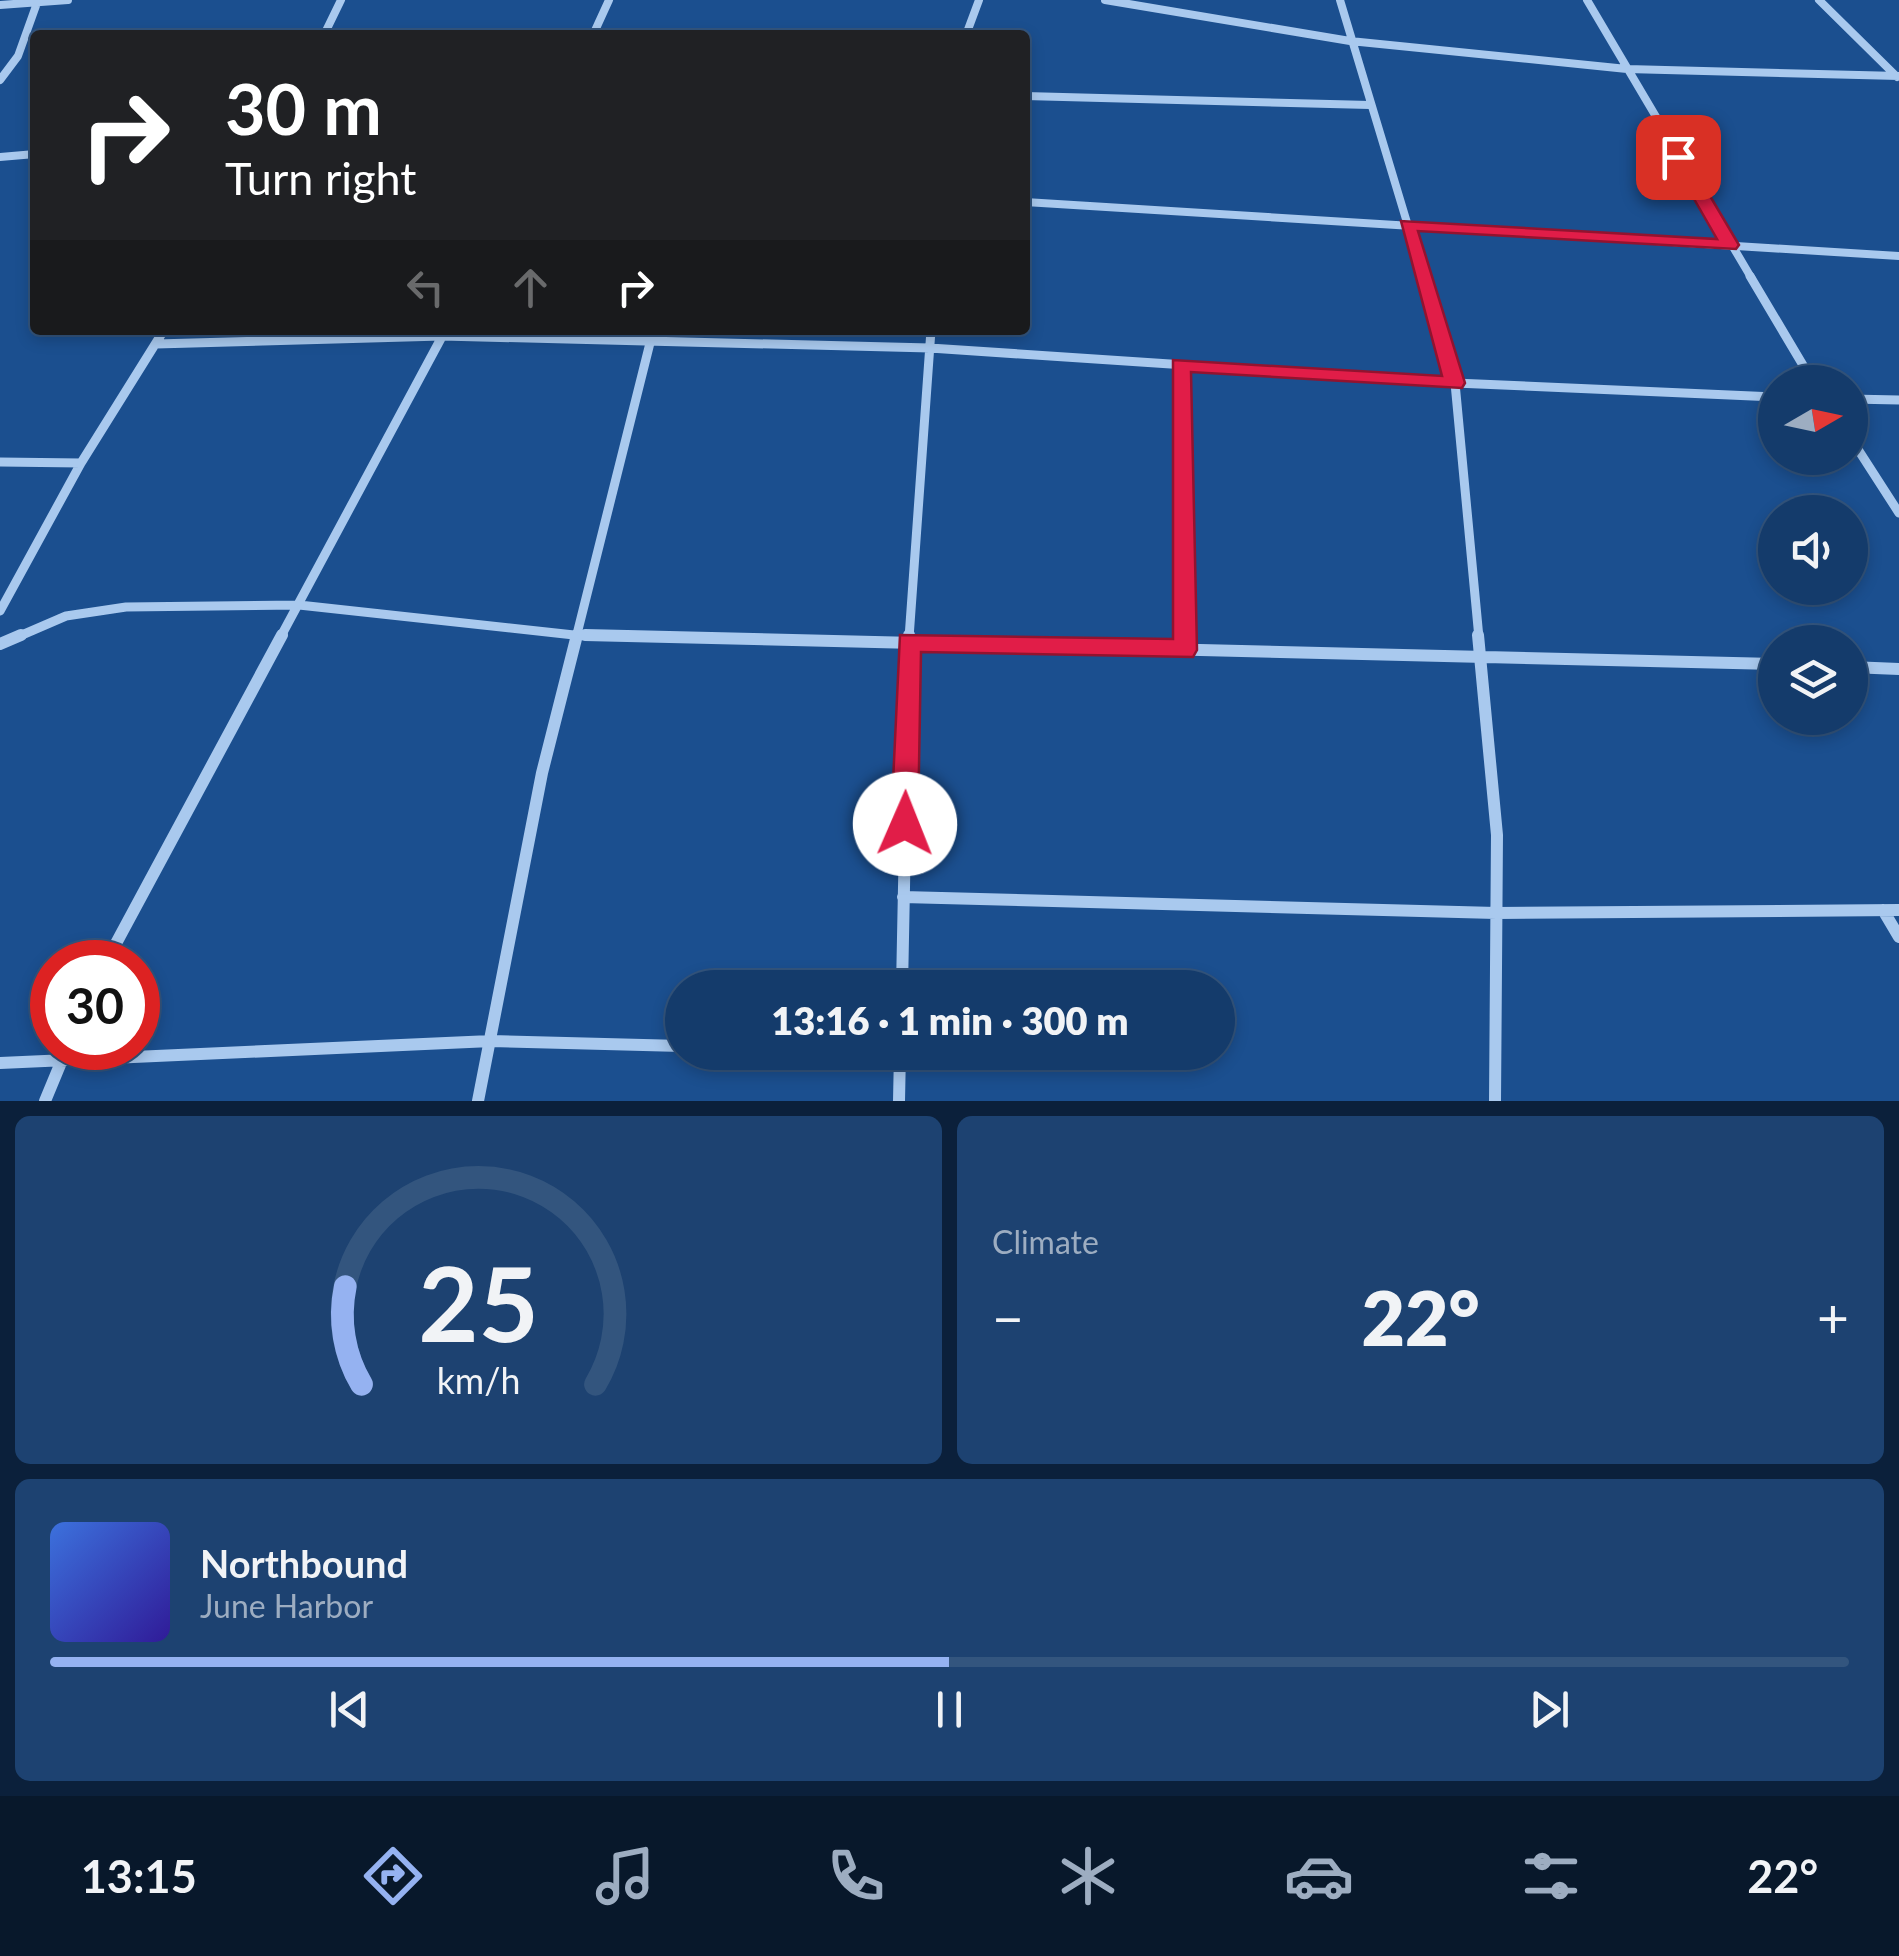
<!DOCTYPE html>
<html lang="en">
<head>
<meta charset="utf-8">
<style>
	:root { --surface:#143b6b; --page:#1d4271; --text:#f1f3f6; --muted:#9dadc1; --line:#33557e; --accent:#95b2f1 }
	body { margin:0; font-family:Lato,sans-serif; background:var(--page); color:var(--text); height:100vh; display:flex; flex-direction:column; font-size:38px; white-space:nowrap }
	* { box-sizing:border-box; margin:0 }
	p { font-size:32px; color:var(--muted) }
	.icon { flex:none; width:55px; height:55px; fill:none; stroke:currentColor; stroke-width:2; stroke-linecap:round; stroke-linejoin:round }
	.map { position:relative; height:1101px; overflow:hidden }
	.details { display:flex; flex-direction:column; gap:15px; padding:15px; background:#0b203b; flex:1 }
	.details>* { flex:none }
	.hud { position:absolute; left:30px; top:30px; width:1000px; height:305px; border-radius:10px; box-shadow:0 5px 15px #0003,0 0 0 2px var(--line); background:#202124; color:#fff; overflow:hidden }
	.needle { width:65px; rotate:81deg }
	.tools { position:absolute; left:1758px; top:365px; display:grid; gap:20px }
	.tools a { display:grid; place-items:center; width:110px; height:110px; border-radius:50%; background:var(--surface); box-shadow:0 5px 15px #0003,0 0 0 2px var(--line); font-size:50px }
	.speed { position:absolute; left:30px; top:940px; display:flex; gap:20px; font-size:50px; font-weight:700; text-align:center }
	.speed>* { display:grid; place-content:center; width:130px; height:130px; border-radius:50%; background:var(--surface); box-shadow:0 5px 15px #0003,0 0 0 2px var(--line); line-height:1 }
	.speed .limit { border:15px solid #d22; background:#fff; color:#111 }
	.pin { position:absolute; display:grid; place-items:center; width:85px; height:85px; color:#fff; margin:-42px; border-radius:20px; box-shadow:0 5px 15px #0006 }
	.me { position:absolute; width:110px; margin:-55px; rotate:1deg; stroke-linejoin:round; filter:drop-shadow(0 0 8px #0008) }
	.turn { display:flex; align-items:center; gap:35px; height:210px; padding:0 30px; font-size:45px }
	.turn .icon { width:130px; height:130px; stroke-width:2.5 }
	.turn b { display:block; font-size:70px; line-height:85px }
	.lanes { display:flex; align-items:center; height:95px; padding:0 30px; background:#0003; justify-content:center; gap:50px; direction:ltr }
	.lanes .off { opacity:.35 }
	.big { font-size:75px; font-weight:800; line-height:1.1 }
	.details .tile { flex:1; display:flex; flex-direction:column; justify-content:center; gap:15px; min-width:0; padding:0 35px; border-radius:15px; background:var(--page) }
	.details .dial { align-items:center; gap:0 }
	.dial svg { height:260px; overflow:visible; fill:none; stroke:var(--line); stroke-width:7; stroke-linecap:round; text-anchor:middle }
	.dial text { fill:var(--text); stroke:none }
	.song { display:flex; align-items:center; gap:30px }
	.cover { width:120px; height:120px; border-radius:15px; background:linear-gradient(135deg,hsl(220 70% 55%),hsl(250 70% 35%)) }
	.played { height:10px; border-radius:5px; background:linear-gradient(90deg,var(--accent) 50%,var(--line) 50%) }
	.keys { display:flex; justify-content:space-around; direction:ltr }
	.heat { display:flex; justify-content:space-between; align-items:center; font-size:55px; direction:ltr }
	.details .tiles { flex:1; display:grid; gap:15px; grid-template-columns:1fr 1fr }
	.tile:last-child { grid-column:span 2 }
	.trip { position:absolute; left:665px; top:970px; width:570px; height:100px; border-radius:50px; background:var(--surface); box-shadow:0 5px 15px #0003,0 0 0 2px var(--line); font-weight:800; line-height:100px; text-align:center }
	.dock { display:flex; height:160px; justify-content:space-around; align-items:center; background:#08182b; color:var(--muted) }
	.dock .icon { width:70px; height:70px }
	.dock .active { color:var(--accent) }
	.dock b { font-size:45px; color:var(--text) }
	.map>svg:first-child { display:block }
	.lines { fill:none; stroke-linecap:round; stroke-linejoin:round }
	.street-far2 { stroke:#a9c9ee; stroke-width:8 }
	.street-far1 { stroke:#a9c9ee; stroke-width:9 }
	.street { stroke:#a9c9ee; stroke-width:12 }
	.route { fill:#e11d48; stroke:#92132f; stroke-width:2.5 }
</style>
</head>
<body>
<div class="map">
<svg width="1899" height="1101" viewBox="0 0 1899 1101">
	<rect width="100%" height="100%" fill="#1b4f8f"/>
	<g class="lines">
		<!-- street-far2 -->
		<path class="street-far2" d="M1105,0L1350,41L1627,69L1899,76
			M1340,0L1424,279
			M1587,0L1752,279
			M1819,0L1897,77
			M0,5L68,0
			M324,35L341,0
			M593,35L609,0
			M966,35L979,0
			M0,80L18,56L37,3
			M1025,96L1370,105
			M0,157L35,154
			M1025,202L1899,256"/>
		<!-- street-far1 -->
		<path class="street-far1" d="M1423,276L1455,383L1479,638
			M1750,276L1813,382
			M156,344L442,336L930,348L1455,383L1775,397
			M1181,365L1185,638
			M1850,399L1899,400
			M1850,437L1899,513
			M0,462L81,463
			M0,611L81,463L164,330
			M15,638L66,616L126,607L299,605L574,635L689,638
			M280,638L445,331
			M576,638L651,339
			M909,638L931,330"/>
		<!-- street -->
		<path class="street" d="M585,635L1775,664
			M1185,635V650
			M1478,635L1497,835L1495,1101
			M0,644L21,635
			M1850,667L1899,669
			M903,897L1496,913L1899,910
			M1883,910L1899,937
			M106,962L282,635
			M902,988L909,635
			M0,1063L491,1041L682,1046
			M45,1101L67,1048
			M478,1101L542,773L577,635
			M899,1101L900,1052"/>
	</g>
	<!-- route -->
	<path class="route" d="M1678,152L1687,157L1739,245L1736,249L1418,231L1465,383L1462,388L1191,372L1197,650L1193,657L921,652L918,824L914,833L905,836L895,833L891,824L900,635L1173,639V360L1442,376L1401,221L1717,239L1670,157Z"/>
</svg>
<div class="tools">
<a><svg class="needle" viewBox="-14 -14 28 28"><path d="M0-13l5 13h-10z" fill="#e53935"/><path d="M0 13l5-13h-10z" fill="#9dadc1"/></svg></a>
<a><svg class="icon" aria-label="sound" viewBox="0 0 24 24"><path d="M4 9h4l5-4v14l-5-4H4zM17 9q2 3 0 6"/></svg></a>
<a><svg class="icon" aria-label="layers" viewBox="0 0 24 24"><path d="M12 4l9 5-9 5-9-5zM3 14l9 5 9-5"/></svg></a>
</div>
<div class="speed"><div class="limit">30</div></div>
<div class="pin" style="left:1678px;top:157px;background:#d93025"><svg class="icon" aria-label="arrive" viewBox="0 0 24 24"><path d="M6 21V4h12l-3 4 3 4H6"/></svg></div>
<svg class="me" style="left:905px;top:824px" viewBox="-20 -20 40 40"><circle r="19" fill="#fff"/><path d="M0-13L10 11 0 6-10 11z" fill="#e11d48"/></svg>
<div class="trip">13:16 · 1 min · 300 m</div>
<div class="hud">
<div class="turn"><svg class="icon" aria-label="right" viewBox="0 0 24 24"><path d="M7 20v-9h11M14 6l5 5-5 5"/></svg><div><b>30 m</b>Turn right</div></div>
<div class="lanes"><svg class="icon off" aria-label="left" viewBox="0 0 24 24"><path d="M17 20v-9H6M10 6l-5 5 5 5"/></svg><svg class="icon off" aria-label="ahead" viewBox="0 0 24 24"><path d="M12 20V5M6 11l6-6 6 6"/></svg><svg class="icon" aria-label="right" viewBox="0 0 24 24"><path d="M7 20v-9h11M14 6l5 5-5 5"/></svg></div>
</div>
</div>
<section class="details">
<div class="tiles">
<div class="tile dial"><svg viewBox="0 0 100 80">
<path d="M14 69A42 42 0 1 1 86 69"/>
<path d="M14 69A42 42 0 0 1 9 39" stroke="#95b2f1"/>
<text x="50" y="56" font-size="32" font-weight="700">25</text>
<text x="50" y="72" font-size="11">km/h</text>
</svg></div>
<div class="tile"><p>Climate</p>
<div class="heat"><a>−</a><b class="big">22°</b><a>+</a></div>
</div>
<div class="tile">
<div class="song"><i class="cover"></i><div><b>Northbound</b><p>June Harbor</p></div></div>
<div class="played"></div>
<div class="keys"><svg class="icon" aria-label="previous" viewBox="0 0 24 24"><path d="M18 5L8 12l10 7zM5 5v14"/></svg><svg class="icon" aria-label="pause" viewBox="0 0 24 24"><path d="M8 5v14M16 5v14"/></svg><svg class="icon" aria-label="next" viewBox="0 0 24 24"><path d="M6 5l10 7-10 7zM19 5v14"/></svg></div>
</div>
</div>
</section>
<nav class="dock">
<b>13:15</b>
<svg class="icon active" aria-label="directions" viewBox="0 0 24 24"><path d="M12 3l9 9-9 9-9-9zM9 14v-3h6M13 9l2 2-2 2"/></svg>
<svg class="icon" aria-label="music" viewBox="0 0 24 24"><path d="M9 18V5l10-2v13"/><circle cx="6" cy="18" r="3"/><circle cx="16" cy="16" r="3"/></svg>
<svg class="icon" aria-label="phone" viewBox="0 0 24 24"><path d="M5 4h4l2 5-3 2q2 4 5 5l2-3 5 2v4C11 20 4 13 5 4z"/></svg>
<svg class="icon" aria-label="climate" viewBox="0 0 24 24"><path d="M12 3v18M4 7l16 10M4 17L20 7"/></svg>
<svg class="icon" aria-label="car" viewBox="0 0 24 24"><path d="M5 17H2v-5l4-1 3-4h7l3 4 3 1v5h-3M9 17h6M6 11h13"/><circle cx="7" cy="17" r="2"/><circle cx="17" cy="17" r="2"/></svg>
<svg class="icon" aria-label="filters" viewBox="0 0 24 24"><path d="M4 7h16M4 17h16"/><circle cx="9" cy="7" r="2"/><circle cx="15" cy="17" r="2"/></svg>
<b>22°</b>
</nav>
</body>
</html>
